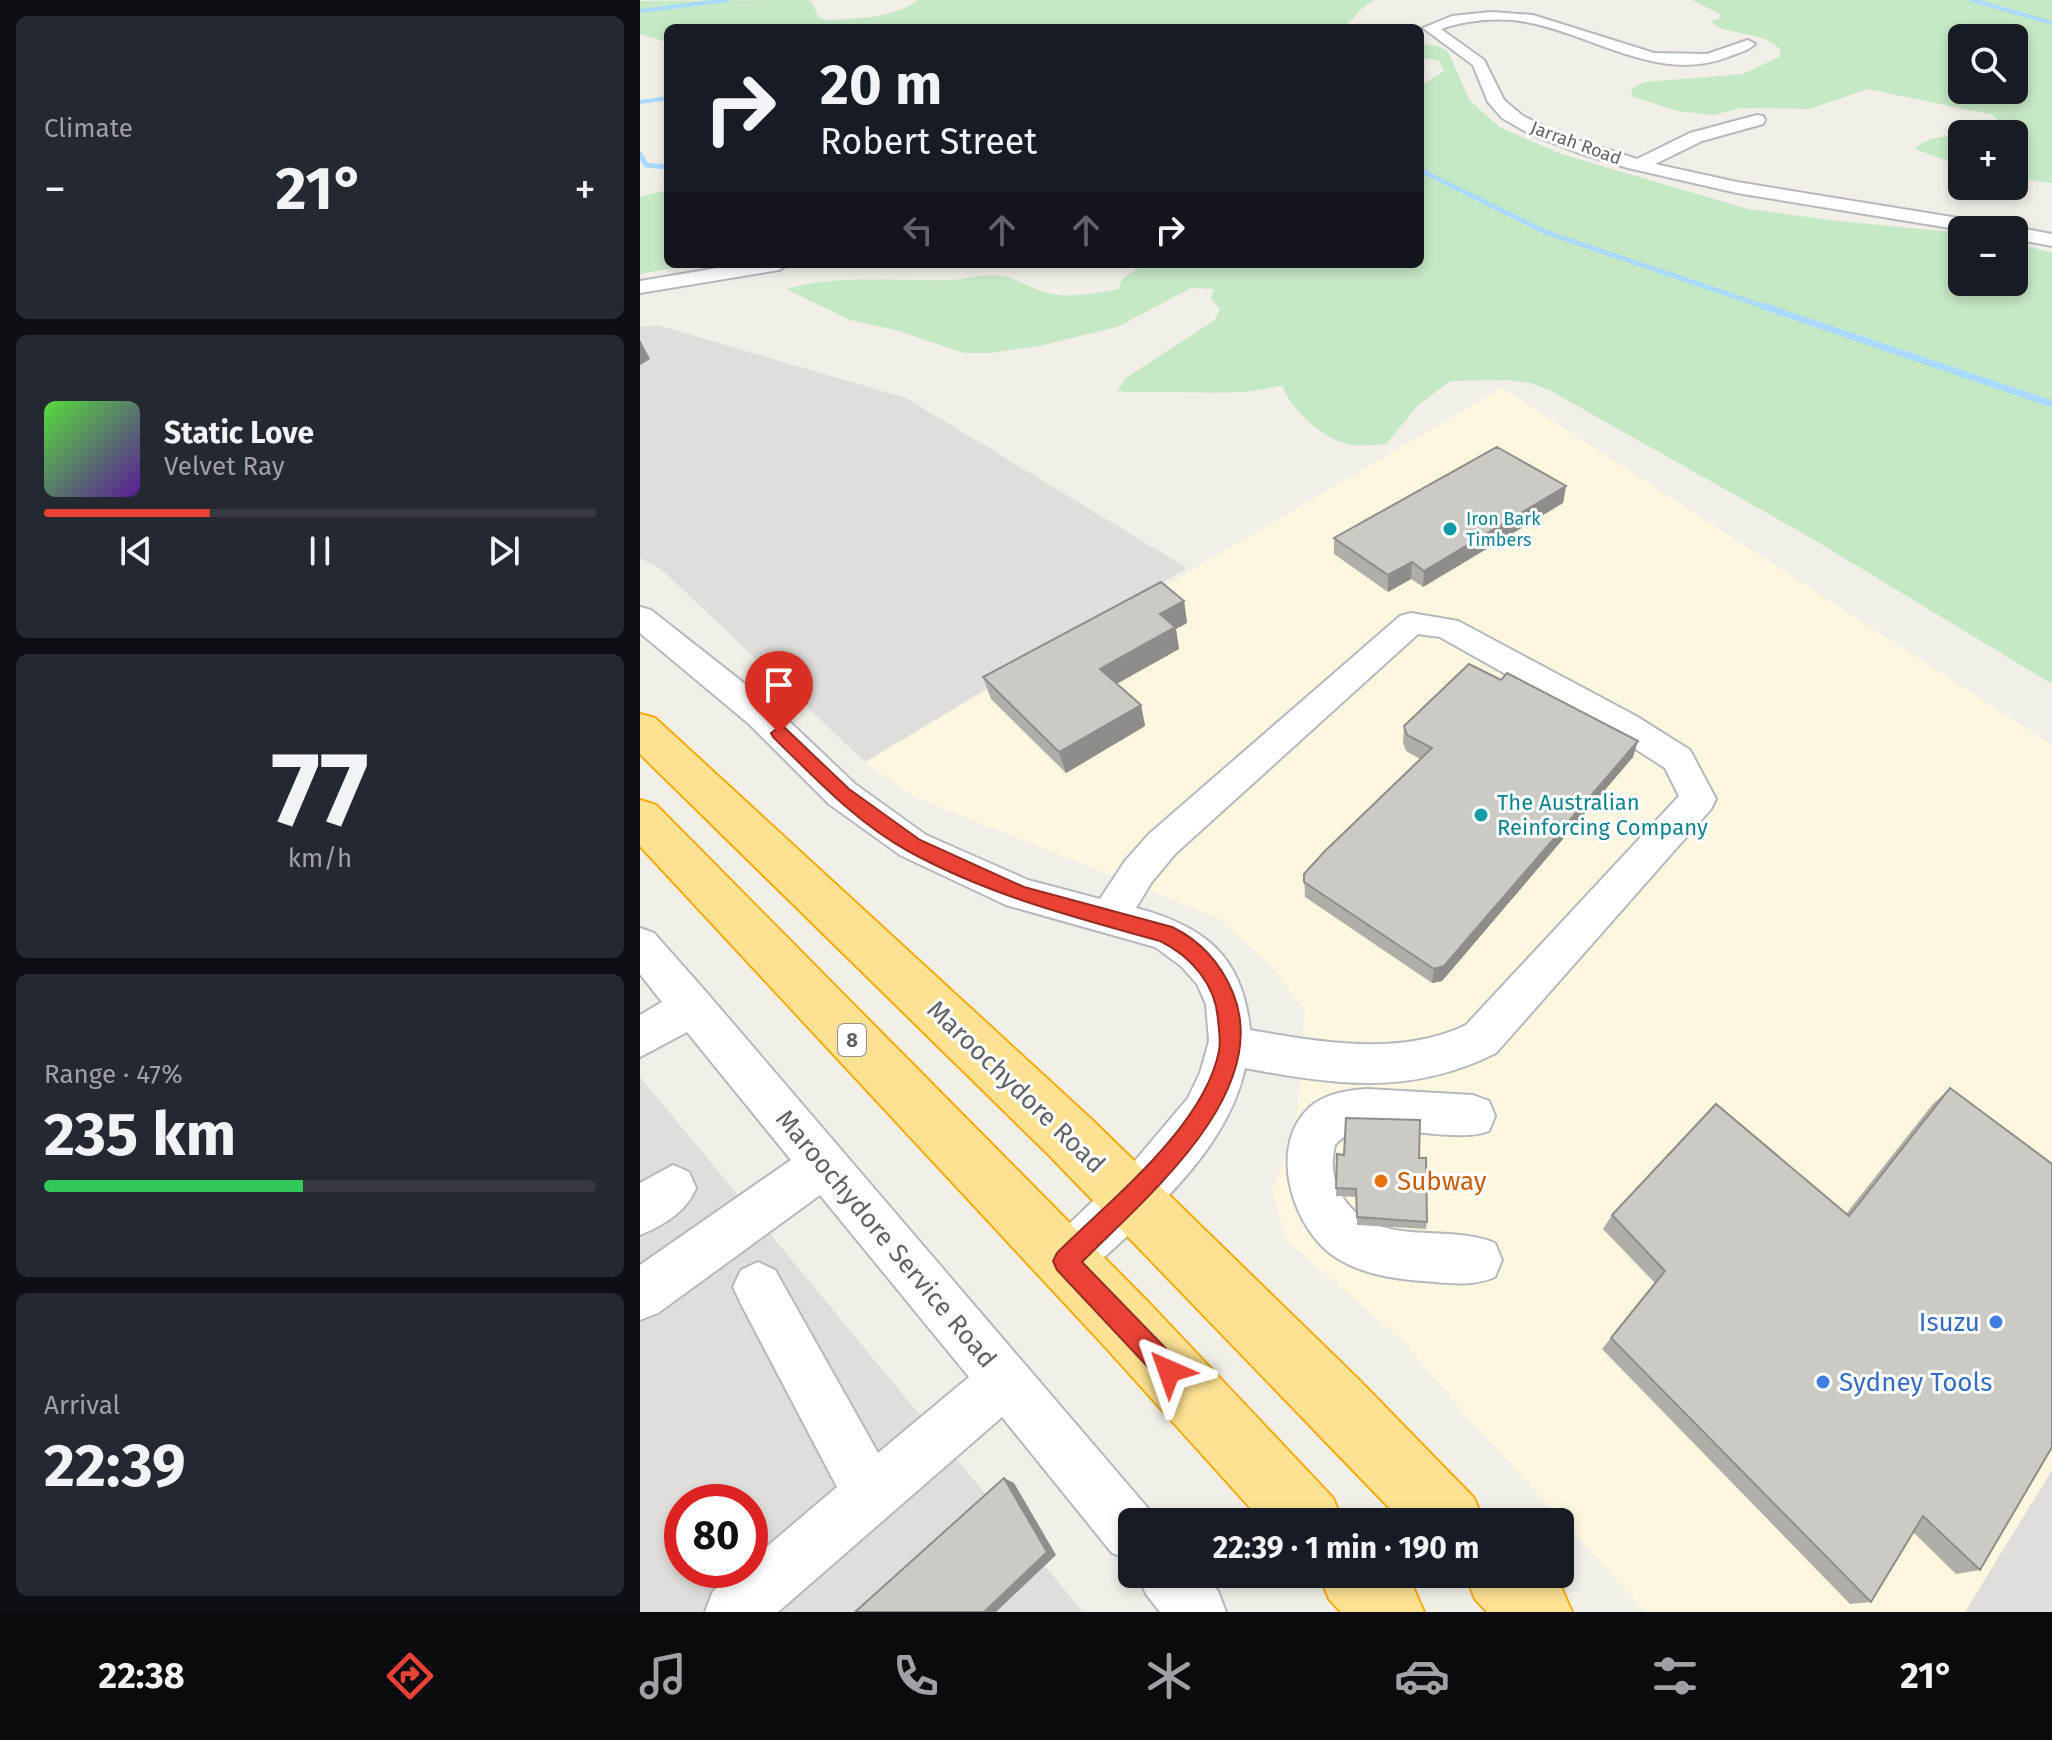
<!DOCTYPE html>
<html lang="en">
<head>
<meta charset="utf-8">
<style>
	:root { --surface:#171b24; --page:#242831; --text:#f1f3f6; --muted:#9ea1a6; --line:#363941; --accent:#ea4335 }
	body { margin:0; font-family:"Fira Sans",sans-serif; background:var(--page); color:var(--text); height:100vh; display:flex; flex-direction:column; font-size:30px; white-space:nowrap }
	* { box-sizing:border-box; margin:0 }
	p { font-size:26px; color:var(--muted) }
	.icon { flex:none; width:44px; height:44px; fill:none; stroke:currentColor; stroke-width:2; stroke-linecap:round; stroke-linejoin:round }
	.map { position:relative; flex:1; overflow:hidden }
	.drawer { display:flex; flex-direction:column; gap:16px; padding:16px; background:#0d0f14; width:640px }
	.drawer>* { flex:none }
	.banner { position:absolute; left:24px; top:24px; width:760px; height:244px; border-radius:12px; box-shadow:0 4px 12px #0003; background:#171b24; color:var(--text); overflow:hidden }
	.controls { position:absolute; left:1308px; top:24px; display:grid; gap:16px }
	.controls a { display:grid; place-items:center; width:80px; height:80px; border-radius:12px; background:var(--surface); box-shadow:0 4px 12px #0003; font-size:40px }
	.speed { position:absolute; left:24px; top:1484px; display:flex; gap:16px; font-size:40px; font-weight:700; text-align:center }
	.speed>* { display:grid; place-content:center; width:104px; height:104px; border-radius:50%; background:var(--surface); box-shadow:0 4px 12px #0003; line-height:1 }
	.speed .limit { border:12px solid #d22; background:#fff; color:#111 }
	.pin { position:absolute; display:grid; place-items:center; width:68px; height:68px; color:#fff; margin:-82px -34px; border-radius:50% 50% 50% 0; rotate:-45deg; box-shadow:0 0 8px #0007 }
	.pin .icon { rotate:45deg }
	.me { position:absolute; width:88px; margin:-44px; rotate:317deg; stroke-linejoin:round; filter:drop-shadow(0 0 6px #0008) }
	.turn { display:flex; align-items:center; gap:28px; height:168px; padding:0 24px; font-size:36px }
	.turn .icon { width:104px; height:104px; stroke-width:2.5 }
	.turn b { display:block; font-size:56px; line-height:68px }
	.lanes { display:flex; align-items:center; height:76px; padding:0 24px; background:#0003; justify-content:center; gap:40px; direction:ltr }
	.lanes .off { opacity:.35 }
	.big { font-size:60px; font-weight:700; line-height:1.1 }
	.drawer .card { flex:1; display:flex; flex-direction:column; justify-content:center; gap:12px; min-width:0; padding:0 28px; border-radius:12px; background:var(--page) }
	.drawer .dial { align-items:center; gap:0 }
	.dial b { font-size:104px; line-height:1 }
	.song { display:flex; align-items:center; gap:24px }
	.cover { width:96px; height:96px; border-radius:12px; background:linear-gradient(135deg,hsl(110 70% 55%),hsl(270 70% 35%)) }
	.played { height:8px; border-radius:4px; background:linear-gradient(90deg,var(--accent) 30%,var(--line) 30%) }
	.keys { display:flex; justify-content:space-around; direction:ltr }
	.heat { display:flex; justify-content:space-between; align-items:center; font-size:44px; direction:ltr }
	.charge { height:12px; border-radius:6px; background:linear-gradient(90deg,#34c759 47%,var(--line) 0) }
	.trip { position:absolute; left:478px; top:1508px; width:456px; height:80px; border-radius:12px; background:var(--surface); box-shadow:0 4px 12px #0003; font-weight:700; line-height:80px; text-align:center }
	.menu { display:flex; height:128px; justify-content:space-around; align-items:center; background:#090b0e; color:var(--muted) }
	.menu .icon { width:56px; height:56px }
	.menu .current { color:var(--accent) }
	.menu b { font-size:36px; color:var(--text) }
	main { display:flex; flex:1; min-height:0 }
	.map>svg:first-child { display:block }
	.commercial { fill:#fef7e0 }
	.industrial { fill:#e0deda; fill-rule:evenodd }
	.green { fill:#c5e8c5; fill-rule:evenodd }
	.lines { fill:none; stroke-linecap:round; stroke-linejoin:round }
	.stream-far2 { stroke:#aadaff; stroke-width:4 }
	.stream-far1 { stroke:#aadaff; stroke-width:5 }
	.stream { stroke:#aadaff; stroke-width:7 }
	.minor-casing { stroke:#b5b8bc; stroke-width:4 }
	.highway-casing { stroke:#f9ab00; stroke-width:4 }
	.minor { fill:#fff; fill-rule:evenodd }
	.highway { fill:#fde293; fill-rule:evenodd }
	.wall { fill:#afaea9 }
	.shaded-wall { fill:#8f8d8a }
	.building { fill:#cccac5; stroke:#8f8d8a; stroke-width:2 }
	.route { fill:#ea4335; stroke:#982c22; stroke-width:2 }
	.culture-dot { fill:#0f9aa8; stroke:#fff; stroke-width:3 }
	.food-dot { fill:#e8710a; stroke:#fff; stroke-width:3 }
	.shop-dot { fill:#3f7fe0; stroke:#fff; stroke-width:3 }
	.labels { text-anchor:middle; dominant-baseline:central; stroke-width:6; stroke-linejoin:round; paint-order:stroke }
	.far-street-label { font-size:18px; fill:#5f6368; stroke:#fff }
	.far-culture-label { font-size:18px; fill:#0d838f; stroke:#fff; text-anchor:start }
	.shield { fill:#fff; stroke:#8f9295; stroke-width:2 }
	.shield-label { font-size:20px; font-weight:bold; fill:#5f6368 }
	.culture-label { font-size:22px; fill:#0d838f; stroke:#fff; text-anchor:start }
	.near-street-label { font-size:26px; fill:#5f6368; stroke:#fff }
	.near-food-label { font-size:26px; fill:#c56008; stroke:#fff; text-anchor:start }
	.near-shop-label { font-size:26px; fill:#366cbe; stroke:#fff; text-anchor:end }
</style>
</head>
<body>
<main>
<section class="drawer">
<div class="card"><p>Climate</p>
<div class="heat"><a>−</a><b class="big">21°</b><a>+</a></div>
</div>
<div class="card">
<div class="song"><i class="cover"></i><div><b>Static Love</b><p>Velvet Ray</p></div></div>
<div class="played"></div>
<div class="keys"><svg class="icon" aria-label="previous" viewBox="0 0 24 24"><path d="M18 5L8 12l10 7zM5 5v14"/></svg><svg class="icon" aria-label="pause" viewBox="0 0 24 24"><path d="M8 5v14M16 5v14"/></svg><svg class="icon" aria-label="next" viewBox="0 0 24 24"><path d="M6 5l10 7-10 7zM19 5v14"/></svg></div>
</div>
<div class="card dial"><b>77</b><p>km/h</p></div>
<div class="card"><p>Range · 47%</p><b class="big">235 km</b><div class="charge"></div></div>
<div class="card"><p>Arrival</p><b class="big">22:39</b></div>
</section>
<div class="map">
<svg width="1412" height="1612" viewBox="0 0 1412 1612">
	<rect width="100%" height="100%" fill="#f1efe8"/>
	<!-- commercial -->
	<path class="commercial" d="M862,388L1412,745V1470L1325,1612H1006L821,1410L763,1341L647,1241L632,1190L656,1129L665,1011L632,967L578,918L275,797L225,762Z"/>
	<!-- industrial -->
	<path class="industrial" d="M17,325L266,398L547,568L225,762L21,569L0,558V327Z
		M0,1077L443,1612H0ZM42,1502H110V1570H42Z
		M1412,1470V1612H1325Z"/>
	<!-- green -->
	<path class="green" d="M167,0L172,2L178,17L186,20C215,19 255,18 278,0H735C716,10 717,17 702,28H28V42L0,34V1Z
		M1052,0H1412V183L1374,178V134H1336L1348,131L1359,122L1353,115L1228,89L1169,109L1100,108L1074,115L1038,111L993,97L991,91L995,86L1006,82L1103,74L1139,57L1141,51C1129,33 1094,35 1075,26L1072,21L1081,18L1080,14ZM1322,38H1374V90H1322Z
		M780,44L799,46L808,52L830,101L861,128L921,154L1108,209L1197,221L1322,233V282H1374V242L1412,253V684L1166,535L911,391L891,383L867,380L811,381L779,404L746,444C735,445 724,446 713,445C686,442 651,410 642,385C604,396 567,392 528,392C510,391 495,393 477,391L487,377L575,320L580,309L571,298L574,289L551,288L477,327L399,346L349,353H324L256,330L210,320L146,289C200,274 256,282 311,280C325,279 340,275 354,275C375,276 392,290 412,294C433,298 459,293 479,289L482,279L504,264H780V86L804,71L799,61L780,57Z
		M1322,135V166L1275,149C1286,136 1305,137 1322,135Z
		M28,190V264H58L0,274V197Z"/>
	<g class="lines">
		<!-- stream-far2 -->
		<path class="stream-far2" d="M1332,0L1412,23
			M0,11L88,0
			M0,102L28,98"/>
		<!-- stream-far1 -->
		<path class="stream-far1" d="M0,154L6,165L28,167
			M780,170L905,232L1129,308"/>
		<!-- stream -->
		<path class="stream" d="M1123,306L1412,404"/>
		<!-- minor casing -->
		<g class="minor-casing">
			<path id="minor" d="M851,12L893,15L1014,53L1067,54L1108,40L1115,44C1108,51 1097,53 1088,57C1018,84 953,34 886,22C859,17 826,20 801,29L844,60L864,100L883,116L921,135L997,159L1050,133L1117,115L1123,116L1125,120L1123,124L1062,141L1015,164L1097,182L1355,224L1365,230H1322L1097,193L988,168L939,153L890,134L862,118L848,102L833,65L783,28L812,16Z
				M1374,227L1412,234V246L1374,239V230H1366Z
				M101,264H149L139,270L0,293V281Z
				M0,607L11,610L133,706L215,784L286,835L388,880L460,899L485,861L509,834L760,616L771,613L818,621L996,716L1050,750L1076,799L1071,809L856,1053C770,1096 696,1085 605,1068C586,1155 503,1220 442,1278L425,1285L408,1278L401,1261L408,1244L494,1162L548,1098L560,1073L569,1041L566,1004L557,984L541,966L515,947L366,905L260,855L189,804L109,724L0,633ZM778,634L800,637L972,734L1025,768L1039,796L826,1025C760,1057 679,1042 610,1030C603,956 564,926 496,908L511,883L535,854Z
				M0,928L14,933L67,993L512,1513L516,1522H492V1561L472,1553L362,1417L138,1612H65L73,1591L99,1570H110V1561L197,1487L101,1304L93,1287L101,1270L118,1262L135,1270L238,1453L329,1377L180,1195L18,1313L0,1320V1265L151,1160L47,1032L0,1057V1015L22,1002L0,974Z
				M727,1089L833,1095L849,1101L855,1116L849,1131C809,1147 721,1111 695,1145C691,1163 692,1178 701,1194C733,1251 805,1222 855,1243L862,1260L855,1277C832,1287 808,1283 783,1281C751,1279 711,1272 686,1250C650,1218 629,1144 670,1107C685,1094 707,1090 727,1089Z
				M33,1165L49,1172L56,1188C46,1212 24,1225 0,1235V1183Z
				M497,1574H563L578,1591L586,1612H520L506,1594Z"/>
		</g>
		<!-- highway casing -->
		<g class="highway-casing">
			<path id="highway" d="M0,714L15,718L450,1118L719,1380L834,1498L844,1522H763L410,1156L0,754Z
				M0,800L16,805L512,1306L693,1498L703,1522H623L468,1350L0,846Z
				M679,1574H761L773,1587L784,1612H701L689,1599Z
				M825,1574H909L921,1587L932,1612H847L835,1599Z"/>
		</g>
		<!-- minor -->
		<use href="#minor" class="minor"/>
		<!-- highway -->
		<use href="#highway" class="highway"/>
	</g>
	<!-- wall -->
	<path class="wall" d="M926,486L923,503L783,587L771,579L748,592L694,554V538Z
		M544,601L547,623L536,629L539,649L477,684L501,705L505,726L426,773L351,699L343,677Z
		M764,726L993,757L802,981L792,983L665,897L664,874L780,759L766,751L763,743Z
		M1310,1088L1340,1570L1316,1574L1273,1532L1231,1602L1210,1604L962,1349L1015,1283L963,1229L972,1215L1206,1214L1292,1105Z
		M697,1154L779,1158L787,1222L786,1229L717,1225L716,1197L696,1196Z"/>
	<!-- shaded-wall -->
	<path class="shaded-wall" d="M0,340L10,359L0,365Z
		M926,486L923,503L783,587L784,571Z
		M772,562L771,579L748,592V575Z
		M544,601L547,623L536,629L539,649L465,690L460,669L520,614Z
		M501,705L505,726L426,773L419,752Z
		M998,741L993,757L802,981L792,983L794,969Z
		M364,1478L374,1483L416,1555L356,1612H344Z"/>
	<!-- building -->
	<path class="building" d="M857,447L926,486L784,571L772,562L748,575L694,538Z
		M521,582L544,601L520,614L535,627L460,669L501,705L419,752L343,677Z
		M829,664L861,680L867,673L998,741L804,966L794,969L664,882V874L685,851L792,748L767,735L764,726Z
		M1310,1088L1412,1164V1447L1340,1570L1283,1516L1231,1602L971,1338L1025,1271L972,1215L1076,1104L1209,1216Z
		M706,1118L780,1120L779,1158H786L787,1222L717,1217L716,1189L696,1188L697,1154L704,1155Z
		M364,1478L407,1552L344,1612H215Z"/>
	<!-- route -->
	<path class="route" d="M139,727L145,728L209,789L280,840L384,887L532,927C561,941 581,964 593,993C634,1093 504,1199 442,1262L538,1361L542,1371L538,1380L529,1384L520,1380L417,1270L413,1261L417,1253C470,1200 564,1127 579,1051C581,1041 579,1030 578,1020C576,985 551,956 520,941C434,917 348,895 268,851C217,823 175,778 133,737L131,733Z"/>
	<!-- markers -->
	<g class="culture-dot">
		<circle cx="810" cy="529" r="8"/>
		<circle cx="841" cy="815" r="8"/>
	</g>
	<circle class="food-dot" cx="741" cy="1181" r="8"/>
	<g class="shop-dot">
		<circle cx="1356" cy="1322" r="8"/>
		<circle cx="1183" cy="1382" r="8"/>
	</g>
	<g class="labels">
		<!-- far-street labels -->
		<g class="far-street-label">
			<text transform="translate(936 143) rotate(20)">Jarrah Road</text>
		</g>
		<!-- far-culture labels -->
		<g class="far-culture-label">
			<text x="826" y="519">Iron Bark<tspan x="826" dy="21">Timbers</tspan></text>
		</g>
		<!-- shield labels -->
		<rect class="shield" x="198" y="1024" width="28" height="32" rx="6"/>
		<g class="shield-label">
			<text x="212" y="1040">8</text>
		</g>
		<!-- culture labels -->
		<g class="culture-label">
			<text x="857" y="802">The Australian<tspan x="857" dy="25">Reinforcing Company</tspan></text>
		</g>
		<!-- near-street labels -->
		<g class="near-street-label">
			<text transform="translate(376 1087) rotate(44)">Maroochydore Road</text>
			<text transform="translate(246 1239) rotate(50)">Maroochydore Service Road</text>
		</g>
		<!-- near-food labels -->
		<g class="near-food-label">
			<text x="757" y="1181">Subway</text>
		</g>
		<!-- near-shop labels -->
		<g class="near-shop-label">
			<text x="1340" y="1322">Isuzu</text>
			<text x="1199" y="1382" text-anchor="start">Sydney Tools</text>
		</g>
	</g>
</svg>
<div class="controls">
<a><svg class="icon" aria-label="search" viewBox="0 0 24 24"><circle cx="10" cy="10" r="6"/><path d="M15 15l6 6"/></svg></a>
<a>+</a>
<a>−</a>
</div>
<div class="speed"><div class="limit">80</div></div>
<div class="pin" style="left:139px;top:733px;background:#d93025"><svg class="icon" aria-label="arrive" viewBox="0 0 24 24"><path d="M6 21V4h12l-3 4 3 4H6"/></svg></div>
<svg class="me" style="left:529px;top:1371px" viewBox="-20 -20 40 40"><path d="M0-17L14 15 0 8-14 15z" fill="#ea4335" stroke="#fff" stroke-width="4"/></svg>
<div class="trip">22:39 · 1 min · 190 m</div>
<div class="banner">
<div class="turn"><svg class="icon" aria-label="right" viewBox="0 0 24 24"><path d="M7 20v-9h11M14 6l5 5-5 5"/></svg><div><b>20 m</b>Robert Street</div></div>
<div class="lanes"><svg class="icon off" aria-label="left" viewBox="0 0 24 24"><path d="M17 20v-9H6M10 6l-5 5 5 5"/></svg><svg class="icon off" aria-label="ahead" viewBox="0 0 24 24"><path d="M12 20V5M6 11l6-6 6 6"/></svg><svg class="icon off" aria-label="ahead" viewBox="0 0 24 24"><path d="M12 20V5M6 11l6-6 6 6"/></svg><svg class="icon" aria-label="right" viewBox="0 0 24 24"><path d="M7 20v-9h11M14 6l5 5-5 5"/></svg></div>
</div>
</div>
</main>
<nav class="menu">
<b>22:38</b>
<svg class="icon current" aria-label="directions" viewBox="0 0 24 24"><path d="M12 3l9 9-9 9-9-9zM9 14v-3h6M13 9l2 2-2 2"/></svg>
<svg class="icon" aria-label="music" viewBox="0 0 24 24"><path d="M9 18V5l10-2v13"/><circle cx="6" cy="18" r="3"/><circle cx="16" cy="16" r="3"/></svg>
<svg class="icon" aria-label="phone" viewBox="0 0 24 24"><path d="M5 4h4l2 5-3 2q2 4 5 5l2-3 5 2v4C11 20 4 13 5 4z"/></svg>
<svg class="icon" aria-label="climate" viewBox="0 0 24 24"><path d="M12 3v18M4 7l16 10M4 17L20 7"/></svg>
<svg class="icon" aria-label="car" viewBox="0 0 24 24"><path d="M5 17H2v-5l4-1 3-4h7l3 4 3 1v5h-3M9 17h6M6 11h13"/><circle cx="7" cy="17" r="2"/><circle cx="17" cy="17" r="2"/></svg>
<svg class="icon" aria-label="filters" viewBox="0 0 24 24"><path d="M4 7h16M4 17h16"/><circle cx="9" cy="7" r="2"/><circle cx="15" cy="17" r="2"/></svg>
<b>21°</b>
</nav>
</body>
</html>
